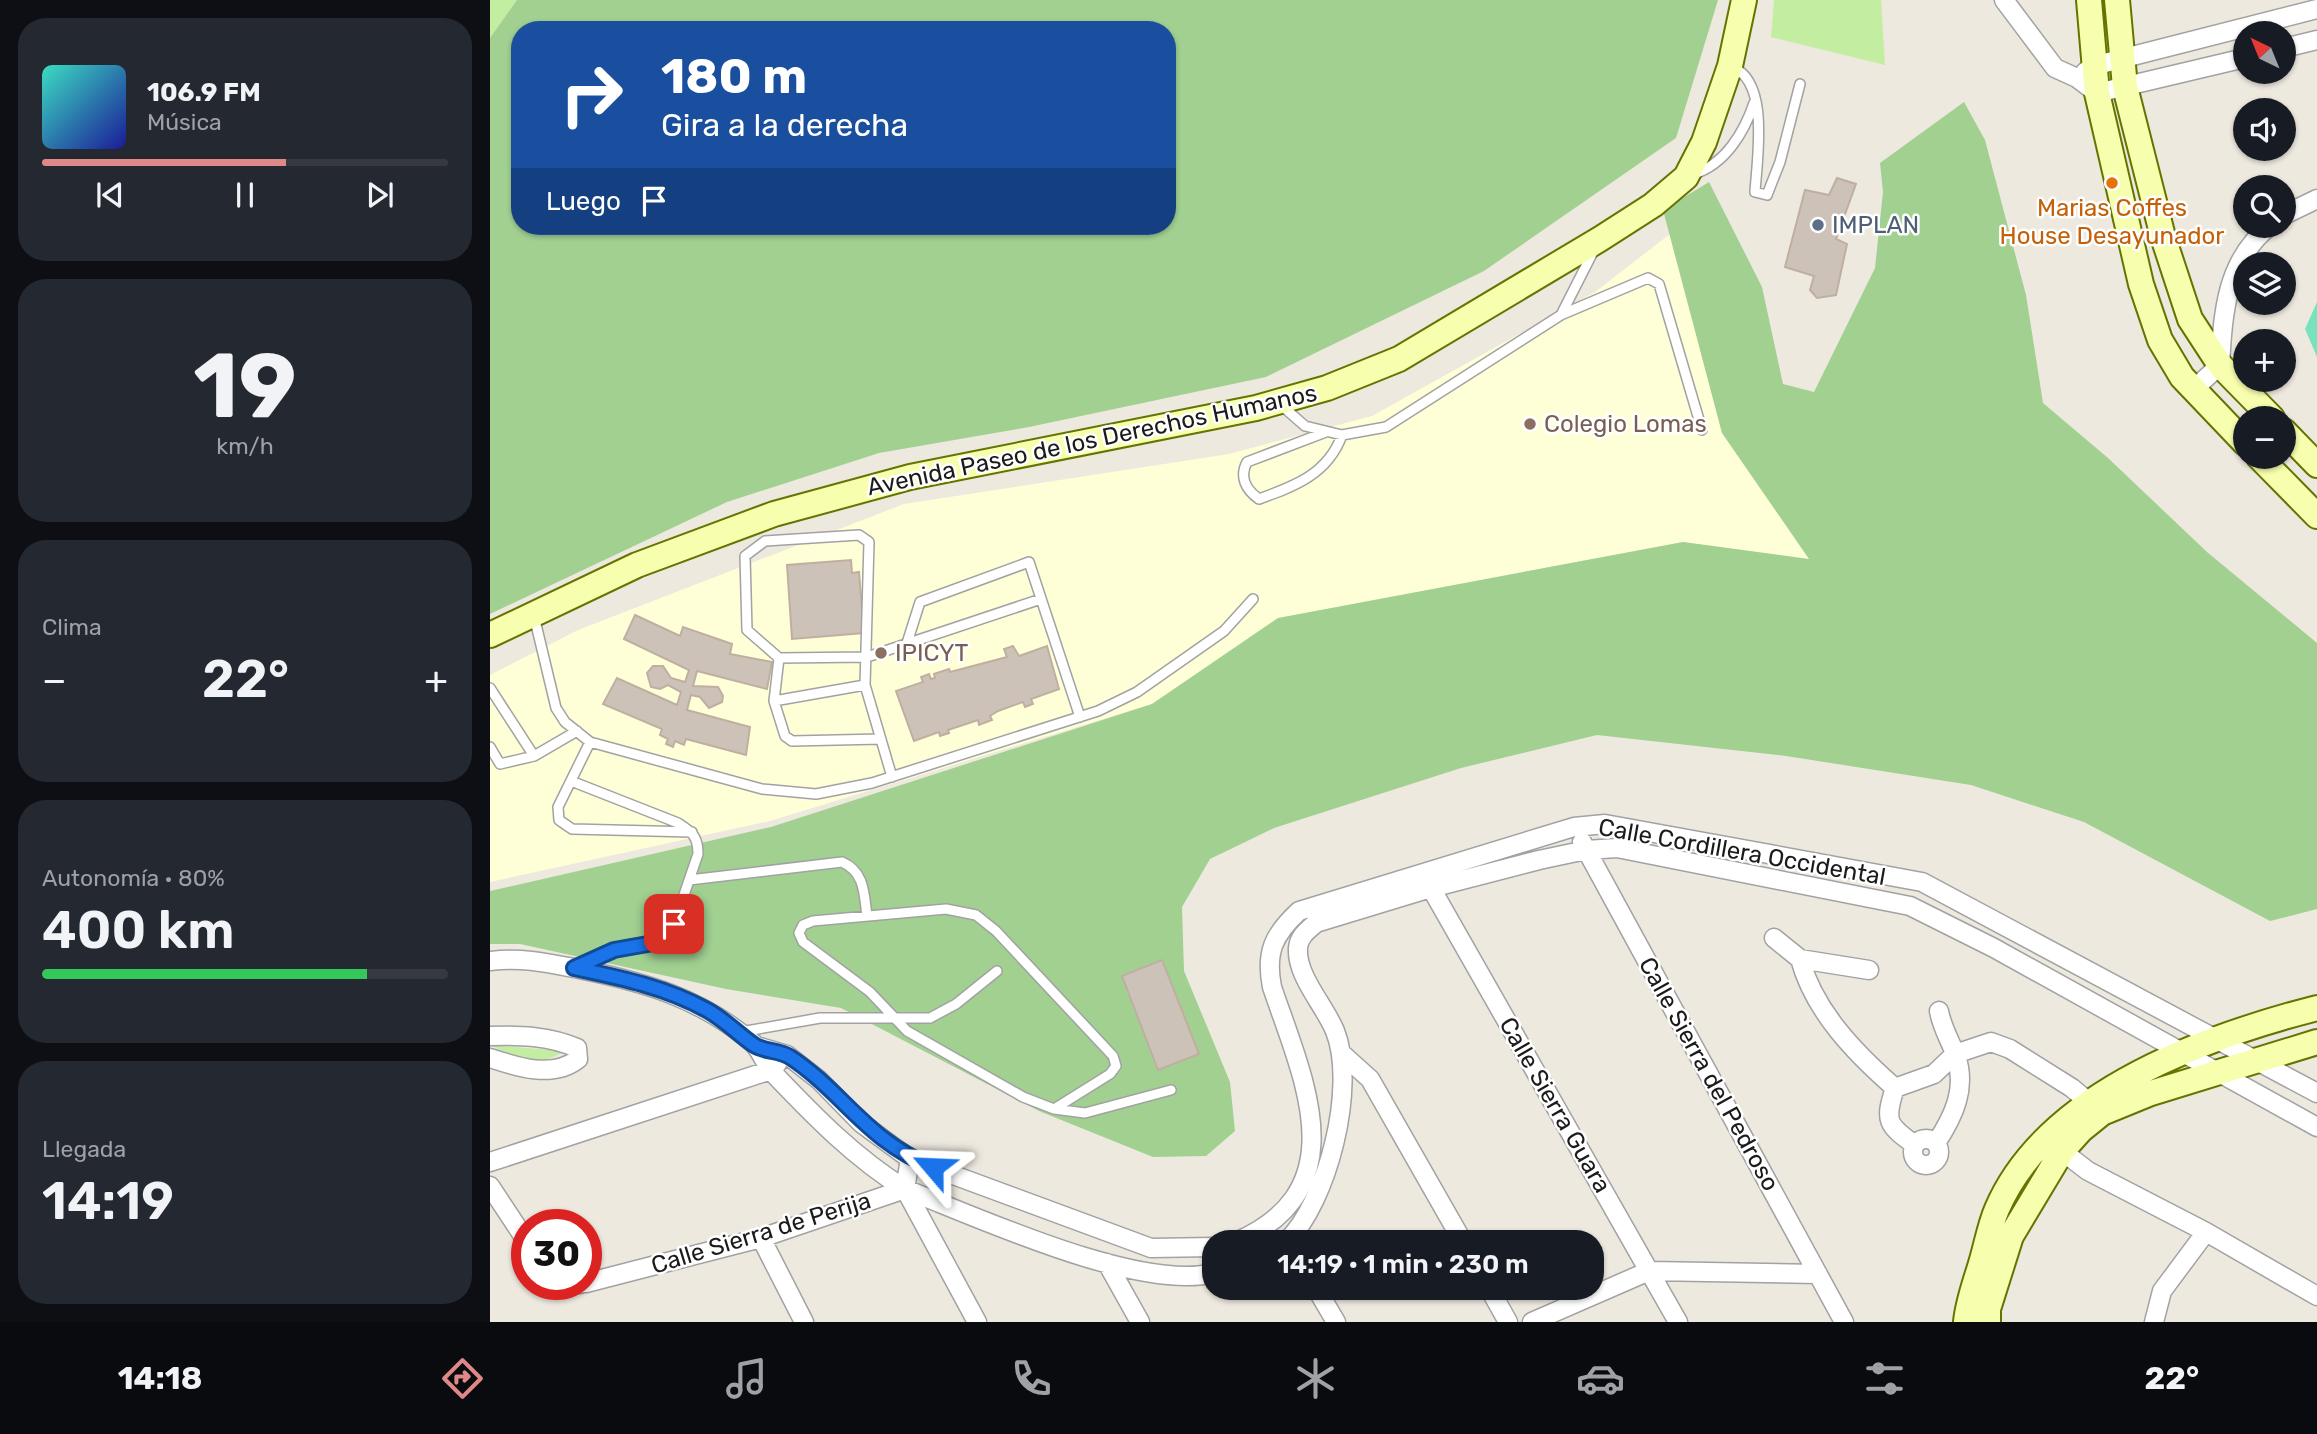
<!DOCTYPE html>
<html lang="es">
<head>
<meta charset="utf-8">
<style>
	:root { --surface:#171b24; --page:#242831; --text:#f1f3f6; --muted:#9ea1a6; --line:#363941; --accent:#de8887 }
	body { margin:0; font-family:Rubik,sans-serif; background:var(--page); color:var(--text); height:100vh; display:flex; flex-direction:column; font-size:26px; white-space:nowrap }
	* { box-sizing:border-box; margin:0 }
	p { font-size:23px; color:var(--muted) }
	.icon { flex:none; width:38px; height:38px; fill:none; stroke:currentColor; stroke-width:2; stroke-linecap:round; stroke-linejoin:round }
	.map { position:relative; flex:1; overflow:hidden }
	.sheet { display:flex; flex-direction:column; gap:18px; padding:18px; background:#0d0f14; width:490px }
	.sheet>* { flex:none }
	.hud { position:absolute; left:21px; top:21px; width:665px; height:214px; border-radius:28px; box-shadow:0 2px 5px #0004; background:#1a4fa0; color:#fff; overflow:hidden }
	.needle { width:46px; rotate:317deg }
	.fabs { position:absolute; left:1743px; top:21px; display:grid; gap:14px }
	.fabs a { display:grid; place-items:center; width:63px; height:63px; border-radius:50%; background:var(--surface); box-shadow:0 2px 5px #0004; font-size:35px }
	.speed { position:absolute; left:21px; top:1209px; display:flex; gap:14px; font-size:35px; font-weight:700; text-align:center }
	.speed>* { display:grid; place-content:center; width:91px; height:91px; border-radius:50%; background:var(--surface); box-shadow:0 2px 5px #0004; line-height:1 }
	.speed .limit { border:10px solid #d22; background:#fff; color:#111 }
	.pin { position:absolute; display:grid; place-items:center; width:60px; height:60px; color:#fff; margin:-30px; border-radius:14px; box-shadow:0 4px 10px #0006 }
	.me { position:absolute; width:77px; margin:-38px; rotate:296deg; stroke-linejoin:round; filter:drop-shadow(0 0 5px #0008) }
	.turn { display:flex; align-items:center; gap:24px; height:147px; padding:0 35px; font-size:32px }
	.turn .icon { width:91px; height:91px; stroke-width:2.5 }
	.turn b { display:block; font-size:49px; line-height:60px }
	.then { display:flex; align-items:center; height:66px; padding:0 35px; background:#0003; gap:14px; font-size:26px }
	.big { font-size:52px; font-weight:600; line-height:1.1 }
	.sheet .tile { flex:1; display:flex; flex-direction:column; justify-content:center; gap:10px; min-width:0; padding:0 24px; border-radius:28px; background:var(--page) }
	.sheet .dial { align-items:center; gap:0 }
	.dial b { font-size:91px; line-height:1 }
	.song { display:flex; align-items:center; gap:21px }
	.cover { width:84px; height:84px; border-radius:10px; background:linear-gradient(135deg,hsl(170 70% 55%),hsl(240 70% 35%)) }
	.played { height:7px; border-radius:4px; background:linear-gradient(90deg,var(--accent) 60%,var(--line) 60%) }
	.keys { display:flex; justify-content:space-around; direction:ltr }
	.heat { display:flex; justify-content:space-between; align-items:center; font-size:38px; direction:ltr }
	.charge { height:10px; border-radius:5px; background:linear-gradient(90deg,#34c759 80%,var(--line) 0) }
	.trip { position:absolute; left:712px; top:1230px; width:402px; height:70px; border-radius:28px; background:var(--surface); box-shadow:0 2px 5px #0004; font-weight:600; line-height:70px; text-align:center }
	.tabs { display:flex; height:112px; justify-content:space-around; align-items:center; background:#090b0e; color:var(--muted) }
	.tabs .icon { width:49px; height:49px }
	.tabs .selected { color:var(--accent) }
	.tabs b { font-size:32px; color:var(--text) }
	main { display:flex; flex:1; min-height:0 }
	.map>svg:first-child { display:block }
	.education { fill:#feffd7 }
	.grass { fill:#c3eda0 }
	.forest { fill:#a1d091; fill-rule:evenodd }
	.pitch { fill:#76e3bd }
	.building { fill:#cdc2b8; stroke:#c0afa1; stroke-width:2 }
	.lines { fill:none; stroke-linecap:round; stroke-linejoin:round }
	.lane-casing { stroke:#a2a2a2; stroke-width:12 }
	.street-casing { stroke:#a2a2a2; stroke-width:21 }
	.secondary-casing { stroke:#647400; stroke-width:28 }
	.lane { stroke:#fff; stroke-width:9 }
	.street { stroke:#fff; stroke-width:18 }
	.secondary { stroke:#f7fead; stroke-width:24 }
	.route-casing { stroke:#114b97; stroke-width:18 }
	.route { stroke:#1a73e8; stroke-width:12 }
	.food-dot { fill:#e8710a; stroke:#fff; stroke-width:2.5 }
	.service-dot { fill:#5c6f8a; stroke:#fff; stroke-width:2.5 }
	.education-dot { fill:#8d6e63; stroke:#fff; stroke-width:2.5 }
	.labels { text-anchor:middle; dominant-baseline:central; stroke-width:5; stroke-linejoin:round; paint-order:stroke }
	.food-label { font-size:24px; fill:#c56008; stroke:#fff }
	.service-label { font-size:24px; fill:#4e5e75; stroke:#fff; text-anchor:start }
	.education-label { font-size:24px; fill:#785e54; stroke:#fff; text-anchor:start }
	.street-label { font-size:24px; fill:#1b1b1b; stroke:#fff }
</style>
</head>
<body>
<main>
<section class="sheet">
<div class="tile">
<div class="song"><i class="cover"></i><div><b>106.9 FM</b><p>Música</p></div></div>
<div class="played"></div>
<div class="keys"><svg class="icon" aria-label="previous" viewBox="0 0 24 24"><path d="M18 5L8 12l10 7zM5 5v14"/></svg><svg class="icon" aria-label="pause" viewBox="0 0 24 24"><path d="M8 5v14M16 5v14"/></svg><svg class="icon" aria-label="next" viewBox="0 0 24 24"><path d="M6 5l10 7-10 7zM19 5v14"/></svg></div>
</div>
<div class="tile dial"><b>19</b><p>km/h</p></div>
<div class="tile"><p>Clima</p>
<div class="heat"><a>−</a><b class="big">22°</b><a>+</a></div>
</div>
<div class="tile"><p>Autonomía · 80%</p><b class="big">400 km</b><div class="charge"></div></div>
<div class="tile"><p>Llegada</p><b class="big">14:19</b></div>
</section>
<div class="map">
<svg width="1827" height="1322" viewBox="0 0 1827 1322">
	<rect width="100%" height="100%" fill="#eee9df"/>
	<!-- education -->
	<path class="education" d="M1180,234L1232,433L1320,560L1193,542L789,618L662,704L280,821L0,882V675L88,630L414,504L739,454L882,416L1105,292Z"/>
	<!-- grass -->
	<path class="grass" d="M0,0H27L0,38Z
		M1284,0H1391L1395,65L1281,37Z
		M0,1045L74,1051C50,1068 24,1057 0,1045Z"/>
	<!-- forest -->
	<path class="forest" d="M27,0H1228L1186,138L994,271L776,377L539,427L389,453L237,502L0,614V38ZM30,30H677V226H30Z
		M1474,102L1495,140L1536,295L1553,403L1618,458L1717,552L1827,643V909L1780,921L1594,822L1481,785L1296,756L1107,735L971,768L784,828L720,859L692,907L694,971L740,1082L745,1131L716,1156L663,1157L549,1111L351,1008L236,989L30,944H0V891L281,827L662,704L788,618L1193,542L1319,559L1232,433L1173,210L1219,182L1272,287L1293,384L1324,392L1385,268L1393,192L1390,163Z"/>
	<!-- pitch -->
	<path class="pitch" d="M1827,302V357L1815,329Z"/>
	<!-- building -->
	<path class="building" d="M1347,178L1366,184L1346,239L1357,244L1346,295L1327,298L1320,290L1324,276L1295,267L1315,190L1339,195Z
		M361,560L362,573L369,572L374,633L302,639L297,565Z
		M145,615L190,636L193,627L242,644L240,654L282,662L277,689L207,671L203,686L228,687L233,696L232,702L219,708L210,697L201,695L197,710L260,727L256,755L196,739L194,745L185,741L183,747L176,744L178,739L170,735L172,729L113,704L127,678L187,705L191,692L178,685L170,689L161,687L157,673L163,666H173L181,678L195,682L199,670L134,639Z
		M523,646L529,656L557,646L569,689L541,699L543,704L535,707L533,702L508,711L500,716L502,720L489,725L488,720L458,730L459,733L450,736L449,732L424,741L406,691L433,682L431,677L439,674L441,679L445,678L444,674L459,669L460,672L517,657L514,649Z
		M672,960L709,1054L668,1070L632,976Z"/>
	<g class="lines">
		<!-- lane casing -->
		<g class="lane-casing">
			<path id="lane" d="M1242,67C1280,81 1267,159 1265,192L1277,195L1290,162L1310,84
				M1204,174C1235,164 1254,133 1264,103
				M1073,314L1158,278L1169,284L1212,430
				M791,405L815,426L852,435L896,427L1071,315L1104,250
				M836,432L757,462C749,477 756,490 769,499C805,486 838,474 852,435
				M44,616L66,708L75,722L100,742L272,789L326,794L382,783L608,711L647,692L734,631L763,599
				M417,643L430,602L539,562L590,717
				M289,658L284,701L375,685
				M0,688L44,756
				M284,701L295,736L302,741L391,739
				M100,742L68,807L69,820L82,829L202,832
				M0,747L10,764L44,756L87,731
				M402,777L375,685L379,542L369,535L275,541L255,556L257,630L289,658L377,657L551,599
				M81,781L188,823C202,832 208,836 208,854L184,924L169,942L124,951L88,967
				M199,880L352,862C375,872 374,894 377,916
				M251,1032L330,1018H440L466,1004L507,971
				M564,1109L620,1074L626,1066L623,1056L506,931L486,915L456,909L323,921L313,925L309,933L313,942L380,992L417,1031L533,1097L564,1109L595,1113L681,1090"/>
		</g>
		<!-- street casing -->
		<g class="street-casing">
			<path id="street" d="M1514,0L1565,68L1587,78L1607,93L1755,58
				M1794,48L1827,40
				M1595,72L1603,66L1827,9
				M1794,215L1827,199
				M1704,389L1730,365C1733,313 1736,260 1780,226
				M1092,842L1354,1322
				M941,888L1188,1322
				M1284,938L1310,959L1379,970
				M1310,959C1324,1011 1365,1053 1405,1088L1444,1074L1465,1054L1501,1042L1520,1049L1582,1088L1607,1109
				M0,961C32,957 58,963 89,969C154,982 211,998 263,1043C272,1052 275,1065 284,1074C325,1117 365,1158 415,1189C489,1218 650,1292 724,1273
				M0,1036C30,1035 59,1036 87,1048L88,1059C63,1079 27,1067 0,1058
				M266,1046L297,1055L329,1080L371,1123L420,1159L661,1248L724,1247
				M851,1053L880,1079L973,1242
				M1405,1088C1394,1121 1397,1125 1425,1145
				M1423 1152a13 13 0 1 1 26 0a13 13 0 1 1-26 0Z
				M1446,1143C1464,1116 1477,1088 1466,1056C1460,1040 1452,1028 1449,1011
				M1572,1151L1598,1171L1716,1232L1827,1296
				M0,1162L281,1070L287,1064
				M0,1186L37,1242
				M415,1189L487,1322
				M271,1238L314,1322
				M746,1242C868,1189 813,1079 782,987C775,952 784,934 809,911L1084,827L1115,824L1432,882L1827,1093
				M796,1242C838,1202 867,1086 845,1031C835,1006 806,976 808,948C809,936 818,930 826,923L941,888L1049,860L1096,850L1127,848L1420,906L1504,948L1827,1127
				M617,1263L650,1322
				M96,1283L271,1238L415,1189L420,1159
				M76,1284H90
				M826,1288L846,1322
				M999,1288L1018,1322
				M1042,1322L1159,1271L1328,1274
				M1664,1322L1672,1291L1716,1232"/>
		</g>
		<!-- secondary casing -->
		<g class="secondary-casing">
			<path id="secondary" d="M1599,0L1607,93L1651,284L1670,340L1692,377L1755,443
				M1627,0L1635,87L1673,237L1700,319L1730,365L1782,418
				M1794,431L1827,465
				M1769,457L1827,516
				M0,635L147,565L284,514L420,477L766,408L837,388L909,359L1110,239L1163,205L1196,177L1214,142L1240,66L1254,0
				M1476,1322C1478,1301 1486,1281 1492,1260C1497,1243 1500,1225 1507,1209C1557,1093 1714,1037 1827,1008
				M1498,1322V1309L1521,1236L1572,1151L1591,1130L1612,1113L1661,1093L1827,1042"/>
		</g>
		<!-- lane -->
		<use href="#lane" class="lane"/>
		<!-- street -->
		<use href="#street" class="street"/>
		<!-- secondary -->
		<use href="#secondary" class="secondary"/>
	</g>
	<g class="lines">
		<!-- route casing -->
		<g class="route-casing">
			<path id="route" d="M184,924L169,942L124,950L84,968C131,978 175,987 217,1010C234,1019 248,1034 264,1045C275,1052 289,1050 300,1057C353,1092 378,1142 443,1167"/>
		</g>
		<!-- route -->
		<use href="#route" class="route"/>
	</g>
	<!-- markers -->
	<circle class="food-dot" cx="1622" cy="183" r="7"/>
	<circle class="service-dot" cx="1328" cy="225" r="7"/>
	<g class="education-dot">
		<circle cx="1040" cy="424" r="7"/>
		<circle cx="391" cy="653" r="7"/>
	</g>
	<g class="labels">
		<!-- food labels -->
		<g class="food-label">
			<text x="1622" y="208">Marias Coffes<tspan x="1622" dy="28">House Desayunador</tspan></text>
		</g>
		<!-- service labels -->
		<g class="service-label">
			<text x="1342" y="225">IMPLAN</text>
		</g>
		<!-- education labels -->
		<g class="education-label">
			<text x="1054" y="424">Colegio Lomas</text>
			<text x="405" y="653">IPICYT</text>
		</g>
		<!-- street labels -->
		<g class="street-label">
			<text transform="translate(602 440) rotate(-12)">Avenida Paseo de los Derechos Humanos</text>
			<text transform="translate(1252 852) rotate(10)">Calle Cordillera Occidental</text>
			<text transform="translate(1219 1074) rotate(61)">Calle Sierra del Pedroso</text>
			<text transform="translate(1065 1105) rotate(60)">Calle Sierra Guara</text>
			<text transform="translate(271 1233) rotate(-17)">Calle Sierra de Perija</text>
		</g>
	</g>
</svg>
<div class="fabs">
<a><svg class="needle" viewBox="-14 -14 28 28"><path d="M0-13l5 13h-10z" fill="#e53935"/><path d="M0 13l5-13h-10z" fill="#9ea1a6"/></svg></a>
<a><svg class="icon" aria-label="sound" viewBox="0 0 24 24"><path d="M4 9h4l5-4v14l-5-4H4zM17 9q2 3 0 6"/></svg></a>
<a><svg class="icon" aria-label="search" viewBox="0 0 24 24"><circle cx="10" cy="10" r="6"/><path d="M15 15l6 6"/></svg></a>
<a><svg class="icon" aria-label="layers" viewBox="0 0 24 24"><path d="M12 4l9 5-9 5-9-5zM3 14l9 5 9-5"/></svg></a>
<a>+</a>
<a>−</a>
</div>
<div class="speed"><div class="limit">30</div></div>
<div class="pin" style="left:184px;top:924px;background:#d93025"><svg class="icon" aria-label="arrive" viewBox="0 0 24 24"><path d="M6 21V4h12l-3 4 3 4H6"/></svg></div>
<svg class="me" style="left:443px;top:1167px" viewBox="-20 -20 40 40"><path d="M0-17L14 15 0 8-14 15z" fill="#1a73e8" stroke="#fff" stroke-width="4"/></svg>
<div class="trip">14:19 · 1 min · 230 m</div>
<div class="hud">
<div class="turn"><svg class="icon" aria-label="right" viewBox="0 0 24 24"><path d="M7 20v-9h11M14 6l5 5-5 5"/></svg><div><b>180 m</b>Gira a la derecha</div></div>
<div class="then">Luego<svg class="icon" aria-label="arrive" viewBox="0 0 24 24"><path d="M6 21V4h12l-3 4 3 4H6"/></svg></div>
</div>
</div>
</main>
<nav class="tabs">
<b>14:18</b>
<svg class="icon selected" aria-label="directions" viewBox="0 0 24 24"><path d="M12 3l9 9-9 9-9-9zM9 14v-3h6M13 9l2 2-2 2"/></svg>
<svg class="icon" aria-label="music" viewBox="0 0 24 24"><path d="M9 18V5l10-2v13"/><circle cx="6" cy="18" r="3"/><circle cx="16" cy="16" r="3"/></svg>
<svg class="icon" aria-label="phone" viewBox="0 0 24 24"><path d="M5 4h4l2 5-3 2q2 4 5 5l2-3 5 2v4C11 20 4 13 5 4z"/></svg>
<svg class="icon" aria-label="climate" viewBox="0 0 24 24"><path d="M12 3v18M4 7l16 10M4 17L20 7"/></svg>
<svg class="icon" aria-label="car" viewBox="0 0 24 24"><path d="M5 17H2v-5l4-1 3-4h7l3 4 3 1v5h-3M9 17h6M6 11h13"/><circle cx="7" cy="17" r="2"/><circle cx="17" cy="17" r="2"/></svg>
<svg class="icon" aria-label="filters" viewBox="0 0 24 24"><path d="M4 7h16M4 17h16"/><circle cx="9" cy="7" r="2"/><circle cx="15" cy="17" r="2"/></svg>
<b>22°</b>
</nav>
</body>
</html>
